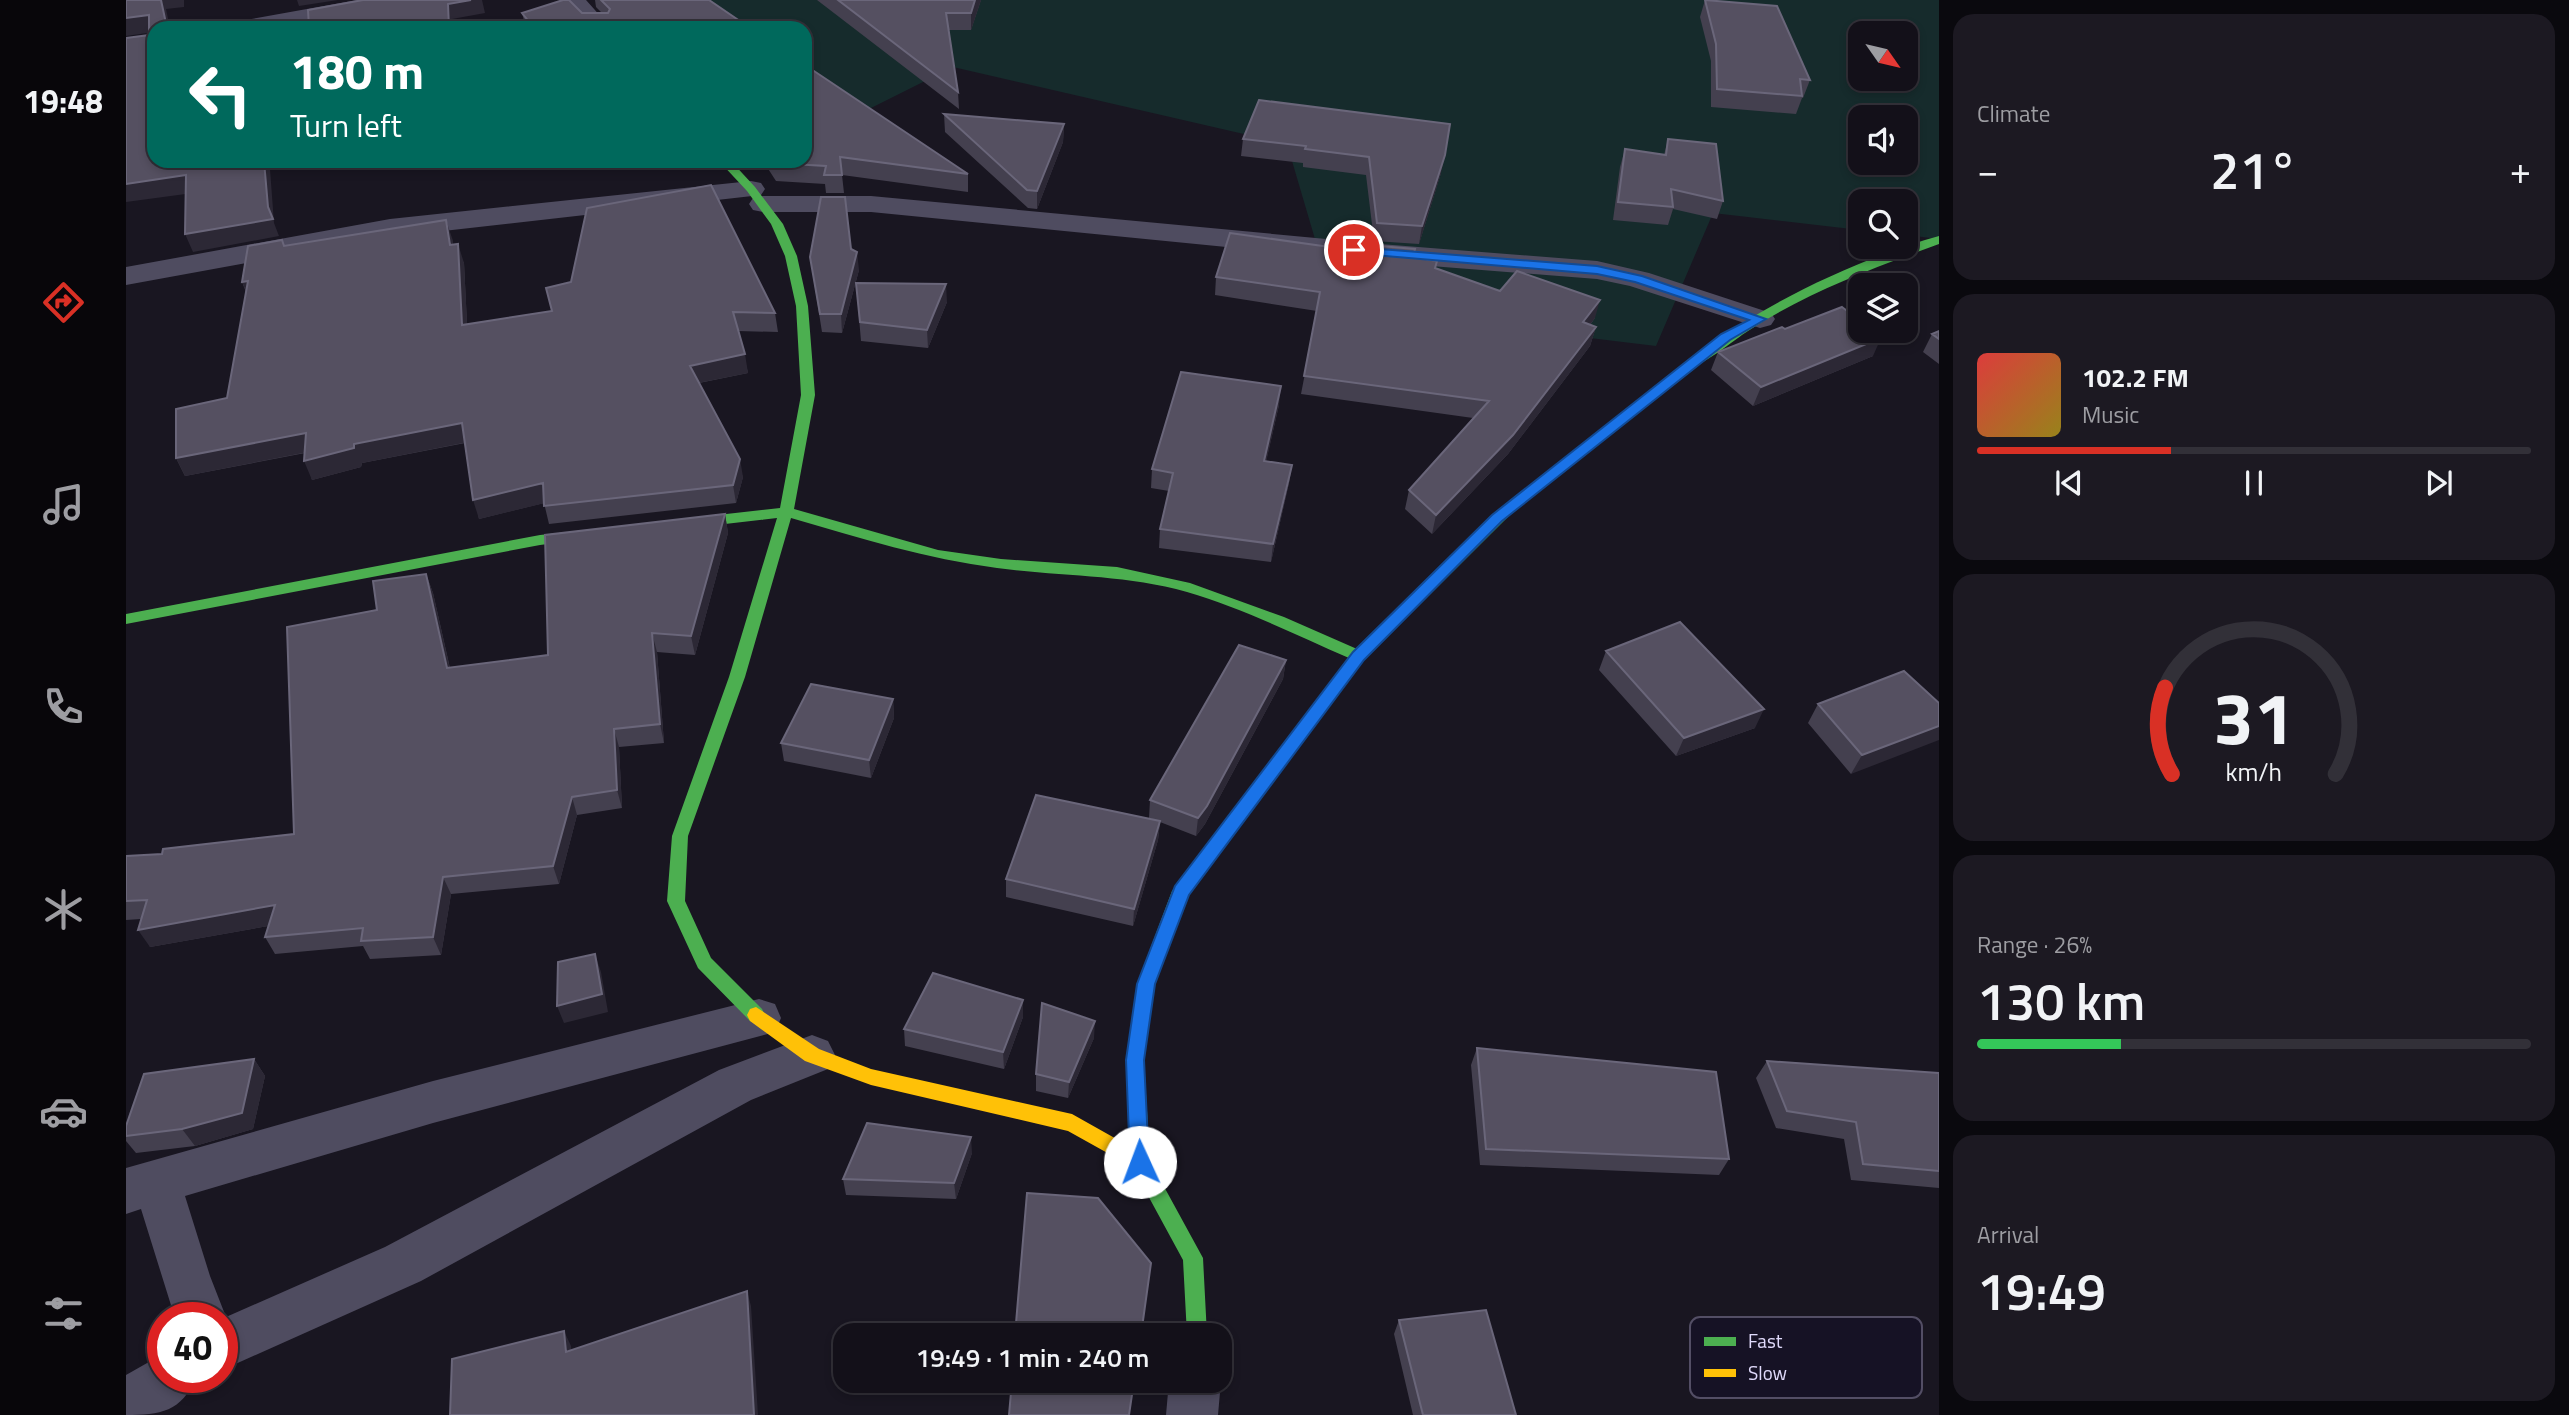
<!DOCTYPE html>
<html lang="en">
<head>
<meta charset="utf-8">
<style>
	:root { --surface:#131019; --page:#1c1922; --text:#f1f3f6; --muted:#9d9da2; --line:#323038; --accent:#d93025 }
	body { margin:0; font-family:"Titillium Web",sans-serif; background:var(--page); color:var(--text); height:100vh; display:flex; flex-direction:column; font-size:26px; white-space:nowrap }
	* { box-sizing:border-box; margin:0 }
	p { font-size:23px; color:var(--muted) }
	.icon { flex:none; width:38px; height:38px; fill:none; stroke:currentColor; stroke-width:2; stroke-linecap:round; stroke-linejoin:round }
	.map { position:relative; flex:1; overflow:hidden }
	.details { display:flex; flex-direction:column; gap:14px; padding:14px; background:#0a090e; width:630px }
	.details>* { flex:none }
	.guide { position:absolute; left:21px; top:21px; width:665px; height:147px; border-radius:21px; box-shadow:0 4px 10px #0003,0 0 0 2px var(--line); background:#00695c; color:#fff; overflow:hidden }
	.needle { width:46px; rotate:124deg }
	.buttons { position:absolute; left:1722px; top:21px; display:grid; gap:14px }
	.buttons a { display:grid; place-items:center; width:70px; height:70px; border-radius:14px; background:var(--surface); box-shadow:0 4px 10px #0003,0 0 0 2px var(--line); font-size:35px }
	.speed { position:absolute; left:21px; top:1302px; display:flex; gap:14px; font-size:35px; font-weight:700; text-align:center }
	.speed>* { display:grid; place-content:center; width:91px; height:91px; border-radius:50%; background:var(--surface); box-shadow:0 4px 10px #0003,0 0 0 2px var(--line); line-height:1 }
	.speed .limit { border:10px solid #d22; background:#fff; color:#111 }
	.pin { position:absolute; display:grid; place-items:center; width:60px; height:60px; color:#fff; margin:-30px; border:4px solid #fff; border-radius:50%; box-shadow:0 2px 7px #0007 }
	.me { position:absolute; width:77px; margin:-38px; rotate:358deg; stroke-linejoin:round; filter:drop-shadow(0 0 5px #0008) }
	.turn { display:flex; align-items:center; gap:24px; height:147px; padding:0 28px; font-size:32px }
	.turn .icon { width:91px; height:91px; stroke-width:2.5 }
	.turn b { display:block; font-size:49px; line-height:60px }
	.big { font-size:52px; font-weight:600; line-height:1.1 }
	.details .card { flex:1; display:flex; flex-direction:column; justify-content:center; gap:10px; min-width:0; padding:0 24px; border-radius:21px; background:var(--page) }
	.details .dial { align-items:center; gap:0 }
	.dial svg { height:182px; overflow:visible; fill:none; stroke:var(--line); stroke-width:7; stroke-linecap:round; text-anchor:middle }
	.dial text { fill:var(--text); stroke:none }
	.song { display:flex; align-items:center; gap:21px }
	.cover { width:84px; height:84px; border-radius:10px; background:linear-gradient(135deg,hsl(0 70% 55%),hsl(50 70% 35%)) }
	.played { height:7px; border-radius:4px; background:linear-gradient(90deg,var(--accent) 35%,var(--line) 35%) }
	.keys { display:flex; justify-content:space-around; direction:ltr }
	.heat { display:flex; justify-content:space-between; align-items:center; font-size:38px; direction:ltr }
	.charge { height:10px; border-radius:5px; background:linear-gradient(90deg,#34c759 26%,var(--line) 0) }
	.trip { position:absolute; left:707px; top:1323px; width:399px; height:70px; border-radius:21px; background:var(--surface); box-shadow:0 4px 10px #0003,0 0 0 2px var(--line); font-weight:600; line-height:70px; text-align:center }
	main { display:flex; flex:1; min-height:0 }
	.menu { display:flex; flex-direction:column; width:126px; justify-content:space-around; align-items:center; background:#08060a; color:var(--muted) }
	.menu .icon { width:49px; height:49px }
	.menu .active { color:var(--accent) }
	.menu b { font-size:32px; color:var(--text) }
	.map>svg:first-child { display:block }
	.green { fill:#162b2c; fill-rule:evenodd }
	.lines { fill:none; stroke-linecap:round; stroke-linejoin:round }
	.street { fill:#4f4c60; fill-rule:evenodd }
	.fast { fill:#4caf50; fill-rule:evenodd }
	.slow { fill:#ffc107; fill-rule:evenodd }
	.wall { fill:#44404f }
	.shaded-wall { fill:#2c2835 }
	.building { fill:#555061; stroke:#6a667a; stroke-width:2 }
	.route { fill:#1a73e8; stroke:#114b97; stroke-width:2 }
	.key { fill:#161225; stroke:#534e65; stroke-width:2 }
	.key-label { font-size:19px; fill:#e0dafb }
</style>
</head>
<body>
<main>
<nav class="menu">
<b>19:48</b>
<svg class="icon active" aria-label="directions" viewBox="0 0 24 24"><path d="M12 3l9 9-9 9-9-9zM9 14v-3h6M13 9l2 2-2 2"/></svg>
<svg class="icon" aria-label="music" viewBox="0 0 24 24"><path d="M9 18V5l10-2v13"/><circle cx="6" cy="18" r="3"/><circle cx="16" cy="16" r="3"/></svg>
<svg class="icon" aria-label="phone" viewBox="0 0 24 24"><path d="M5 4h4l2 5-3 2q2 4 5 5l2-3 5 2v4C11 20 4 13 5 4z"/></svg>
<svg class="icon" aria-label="climate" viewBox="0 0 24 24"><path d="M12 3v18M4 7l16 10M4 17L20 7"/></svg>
<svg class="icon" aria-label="car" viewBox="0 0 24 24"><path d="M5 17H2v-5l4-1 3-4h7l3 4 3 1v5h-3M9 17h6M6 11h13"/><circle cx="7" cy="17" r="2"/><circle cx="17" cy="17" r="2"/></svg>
<svg class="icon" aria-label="filters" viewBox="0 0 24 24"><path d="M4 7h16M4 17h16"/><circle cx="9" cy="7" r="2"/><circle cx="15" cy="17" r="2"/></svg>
</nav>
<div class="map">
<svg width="1813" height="1415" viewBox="0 0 1813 1415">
	<rect width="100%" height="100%" fill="#191621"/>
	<!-- green -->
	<path class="green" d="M566,0H1813V239L1780,235V201H1734V230L1587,213L1530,346L1209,307L1161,144L827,67L679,141V28H526ZM1734,33H1780V79H1734ZM1734,117H1780V163H1734Z"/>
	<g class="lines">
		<!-- street -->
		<path class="street" d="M231,0H284L281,5L272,7L156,28H102L105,23L114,21Z
			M435,0H460L485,28H459Z
			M625,181L635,183L639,189L635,195L264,237L0,285V267L264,219Z
			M637,196H745L1254,244L1471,261L1523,273L1645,313L1649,319L1645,325L1634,328L1504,286L1471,279L1254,262L745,212H637L627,210L623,204L627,198Z
			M633,999L649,1004L655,1018L649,1032L307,1123L59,1196L84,1276L100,1317L259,1247L593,1070L686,1035L702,1041L709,1055L702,1069L625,1100L295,1281L96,1370V1318H49L15,1209L0,1214V1168L307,1081Z
			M37,1354V1377H70C56,1412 34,1415 0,1415V1375Z
			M1094,1378L1095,1381L1092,1415H1040L1043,1381H1094Z"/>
		<!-- fast -->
		<path class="fast" d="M593,161H605L629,187L657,224L671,256L682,306L689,395L668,509L812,550L875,559L991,567L1064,583L1158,617L1231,649L1366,515L1383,501H1393L1395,504L1238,660L1062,894L1029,984L1018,1060L1024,1161L1077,1258L1081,1335H1061L1057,1260L1007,1168L996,1162L993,1156L996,1150L1004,1147L1000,1060L1011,984L1046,891L1223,658C1170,635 1116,608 1061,592C996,574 936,577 871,568C801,559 734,538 665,518L619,677L562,836L559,901L585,958L636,1009L639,1015L636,1021L630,1023L624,1021L572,968L541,901L546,836L603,677L651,518L547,530L540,525L547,520L654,508L675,395L670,306L659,256L645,224L621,191Z
			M1813,236V244C1747,268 1680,293 1622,331C1609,339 1571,371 1558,369L1557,366C1568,353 1585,343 1599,334C1662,293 1741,256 1813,236Z
			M470,529L477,534L475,537L414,545L0,624V614L414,535Z"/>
		<!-- slow -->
		<path class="slow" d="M1563,362L1569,366L1568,369L1393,507H1383L1381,504L1383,501Z
			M630,1007L693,1049L745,1069L946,1114L1010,1150L1013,1156L1010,1162L1003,1165L942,1131L745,1085L679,1061L624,1021L621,1015L624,1009Z"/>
	</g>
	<!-- wall -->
	<path class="wall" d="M469,0H583L624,28H400L396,13H476L470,7Z
		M691,0H855L845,30H823L832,92L833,109Z
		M1579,0L1684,80L1677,98H1676L1670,114L1585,107V61L1574,17Z
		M679,65L842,174V192L716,175L718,193H700L699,184L650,181L637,161H679Z
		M1133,100L1315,173L1293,244L1248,241L1240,175L1177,167V163L1115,156L1117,139Z
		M818,114L938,124L937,142L911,209L902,208L819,132Z
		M1542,139L1597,201L1591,219L1547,209L1542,225L1487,220L1494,167L1499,149L1538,155Z
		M326,238L327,245L338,263L341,324L425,311L649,313L652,332L612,331L622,373L573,383L617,477L610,503L423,524L418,503L353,519L339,443L236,463L235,467L186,480L179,453L59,476L50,458L101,398L120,292L116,282L158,246Z
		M1254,246L1288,257L1310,269L1374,291L1469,318L1464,325L1470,327L1464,346L1382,454L1306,534L1279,509L1283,490L1347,418L1175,394L1191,311L1089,295L1090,277L1225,250L1253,252Z
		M684,257L733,270L716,333L696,332Z
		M730,283L821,302L802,348L735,341Z
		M1659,329L1747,356L1627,406L1585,370L1592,352Z
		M1813,331V364L1797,352L1806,334Z
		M1153,405L1140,461L1166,465L1163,483L1145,562L1033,548L1034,529L1043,491L1025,488L1026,469Z
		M599,514L602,533L569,655L531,652L538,743L493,747L496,808L451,815L433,884L325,894L315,955L244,959L237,946L149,954L139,937L142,926L24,947L15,919L0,920V856L36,854L168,834L251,610L300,574L307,593L324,668L422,655Z
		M1480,651L1629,728L1550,756L1473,670Z
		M1160,660L1157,679L1079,824L1070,836L1034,822L1032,840L1007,926L880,897V879L1029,820L1023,818L1024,800Z
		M767,699L768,718L745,778L658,761L655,743Z
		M1813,703L1725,774L1682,723L1692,704Z
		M897,1000V1017L878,1069L779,1046L778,1029Z
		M968,1038L942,1098L910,1091V1074Z
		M1351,1048L1603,1159L1593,1175L1354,1165L1345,1065Z
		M128,1059L139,1076L127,1129L69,1146L10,1153L0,1141V1126Z
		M1641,1061L1813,1073V1188L1725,1180L1718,1139L1650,1128L1630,1078Z
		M846,1153L830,1199L720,1195L717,1179Z
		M1273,1320L1390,1415H1287L1268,1334Z"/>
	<!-- shaded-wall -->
	<path class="shaded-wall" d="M35,0H58V7L40,9L44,28H41Z
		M171,0H212L173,6Z
		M345,0H356L359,13L326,19V28H323L322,4Z
		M849,0H855L845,30V13Z
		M23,15L28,32L0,36V18Z
		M938,124L937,142L911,209V191Z
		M1319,155L1315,173L1293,244L1296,226Z
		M138,161H175V166L144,169L148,223L153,236L67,252L59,234L142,207Z
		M60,175L67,193L0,202V184Z
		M320,220L326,238L330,264L324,245Z
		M332,244L338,263L342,343L336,325Z
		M731,252L733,270L716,333L715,314Z
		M122,281L124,300L116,282Z
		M820,284L821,302L802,348L801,330Z
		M1474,300L1469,318L1451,341L1457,322Z
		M1470,327L1464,346L1382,454L1306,534L1310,515Z
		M1755,338L1747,356L1627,406L1635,387Z
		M619,354L622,373L567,384L564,366Z
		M1155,386L1153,405L1136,480L1138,461Z
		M336,423L342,442L236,463L235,467L186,480L178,461L228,444Z
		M180,433L187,451L59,476L50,458Z
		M614,459L617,477L610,503L607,485Z
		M1166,465L1163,483L1145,562L1147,544Z
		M417,483L423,502L353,519L347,500Z
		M599,514L602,533L569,655L565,636Z
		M300,574L307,593L328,687L321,668Z
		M526,633L531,652L538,743L534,724Z
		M1160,660L1157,679L1079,824L1070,836L1072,818Z
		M767,699L768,718L745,778L743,760Z
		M1638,709L1629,728L1550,756L1558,738Z
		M1813,726V740L1725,774L1736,755Z
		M488,729L493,747L496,808L491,790Z
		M446,797L451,815L433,884L427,866Z
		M1034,821L1032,840L1007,926L1008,909Z
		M317,877L325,894L315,955L307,937Z
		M149,905L159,923L24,947L12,930Z
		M469,954L475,972L482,1012L438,1023L431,1006Z
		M897,1000V1017L878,1069L877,1052Z
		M969,1021L968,1038L942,1098L943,1082Z
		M128,1059L139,1076L127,1129L69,1146L56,1129Z
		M845,1137L846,1153L830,1199L828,1183Z
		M621,1291L625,1306L632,1415H628Z
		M438,1331L445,1346L447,1366L440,1352Z"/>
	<!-- building -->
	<path class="building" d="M0,0H35L41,28H28V161H138L142,207L147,219L59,234L60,175L0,184V38L23,35V15L0,18Z
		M237,0H345L322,4L323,28H183L182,10Z
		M437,0H443L456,13H482L484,9L475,0H583L624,28H408L396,13Z
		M712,0H849L845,13H820L832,92Z
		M1579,0L1651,6L1684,80L1674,79L1676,96L1591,89L1590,44Z
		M679,65L842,174L714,157L716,175H698L700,166L648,163L646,161H679Z
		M1133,100L1324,124L1319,155L1296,226L1251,223L1243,157L1179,149L1180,146L1117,139Z
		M818,114L938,124L911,191L901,190Z
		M1542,139L1590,144L1597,201L1545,189L1547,207L1492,202L1499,149L1540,155Z
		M585,185L649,313L607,312L619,354L564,366L614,459L607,485L418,506L417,483L347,500L336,423L228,444V448L178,461L180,433L50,458V409L101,398L122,281L116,282L122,246L156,240L158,246L320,220L324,245L332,244L336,325L426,311L420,288L445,282L461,208Z
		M695,197H719L725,249L731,252L715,314H694L684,257Z
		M1104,233L1225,250L1226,247L1254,252V246L1289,249L1287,257L1311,261L1309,268L1374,291L1391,271L1474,300L1457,322L1470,327L1387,435L1310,515L1283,490L1363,401L1178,376L1194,292L1090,277Z
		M730,283L820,284L801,330L734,322Z
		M1716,307L1734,321V331H1746L1755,338L1635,387L1592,352L1656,327L1659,329Z
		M1813,331V339L1806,334Z
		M1055,372L1155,386L1138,461L1166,465L1147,544L1034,529L1047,473L1026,469Z
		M599,514L565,636L526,633L534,724L488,729L491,790L446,797L427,866L317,877L307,937L235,941L237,928L139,937L149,905L12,930L21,900L0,901V856L36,854L37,849L168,834L161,627L251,610L247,581L300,574L321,668L422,655L419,535Z
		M1554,622L1638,709L1558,738L1480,651Z
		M1113,645L1160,660L1081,806L1072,818L1024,800Z
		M1778,671L1813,703V726L1736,755L1692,704Z
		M685,684L767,699L743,760L655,743Z
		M910,795L1034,821L1008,909L880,879Z
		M469,954L476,994L431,1006L432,962Z
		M807,973L897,1000L877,1052L778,1029Z
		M916,1003L969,1021L943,1082L910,1074Z
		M1351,1048L1590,1072L1603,1159L1360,1149Z
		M128,1059L116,1113L56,1129L0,1136V1126L18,1074Z
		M1641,1061L1813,1073V1171L1737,1164L1730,1122L1661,1111Z
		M741,1123L845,1137L828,1183L717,1179Z
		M901,1193L972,1198L1025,1263L1015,1335H889Z
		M621,1291L628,1415H324L326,1359L438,1331L440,1352Z
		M1360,1310L1390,1415H1297L1273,1320Z
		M886,1381H1008L1003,1415H883Z"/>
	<!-- route -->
	<path class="route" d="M1228,247L1471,266L1516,276L1640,319L1604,340L1376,521L1238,660L1063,895L1029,984L1018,1060L1023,1162L1021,1168L1014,1171L1007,1168L1004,1162L1000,1060L1011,984L1049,886L1227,652L1366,515L1595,334L1623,320L1509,282L1471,274L1224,253L1222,250Z"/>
	<!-- legend -->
	<rect x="1564" y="1317" width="232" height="81" rx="10" class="key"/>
	<rect x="1578" y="1337" width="32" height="9" fill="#4caf50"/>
	<rect x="1578" y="1369" width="32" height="8" fill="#ffc107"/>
	<g class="key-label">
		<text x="1622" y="1348">Fast</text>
		<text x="1622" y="1380">Slow</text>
	</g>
</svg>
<div class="buttons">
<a><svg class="needle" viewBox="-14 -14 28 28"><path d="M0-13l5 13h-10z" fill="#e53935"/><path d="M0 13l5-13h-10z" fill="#9d9da2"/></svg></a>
<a><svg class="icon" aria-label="sound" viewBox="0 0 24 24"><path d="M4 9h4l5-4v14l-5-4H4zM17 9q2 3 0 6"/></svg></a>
<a><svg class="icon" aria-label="search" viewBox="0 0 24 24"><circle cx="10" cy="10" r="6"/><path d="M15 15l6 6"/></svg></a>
<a><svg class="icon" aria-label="layers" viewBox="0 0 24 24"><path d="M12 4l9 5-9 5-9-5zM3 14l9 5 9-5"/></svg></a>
</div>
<div class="speed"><div class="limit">40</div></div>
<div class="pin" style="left:1228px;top:250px;background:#d93025"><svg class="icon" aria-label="arrive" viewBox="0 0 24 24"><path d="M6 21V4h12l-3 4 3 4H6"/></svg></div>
<svg class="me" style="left:1014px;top:1162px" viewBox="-20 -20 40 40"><circle r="19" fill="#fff"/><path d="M0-13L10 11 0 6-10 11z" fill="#1a73e8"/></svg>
<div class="trip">19:49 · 1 min · 240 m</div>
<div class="guide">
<div class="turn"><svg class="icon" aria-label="left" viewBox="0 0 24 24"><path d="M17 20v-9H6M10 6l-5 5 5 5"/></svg><div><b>180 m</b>Turn left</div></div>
</div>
</div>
<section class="details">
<div class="card"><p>Climate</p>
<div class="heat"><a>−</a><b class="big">21°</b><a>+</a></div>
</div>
<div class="card">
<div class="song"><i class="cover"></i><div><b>102.2 FM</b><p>Music</p></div></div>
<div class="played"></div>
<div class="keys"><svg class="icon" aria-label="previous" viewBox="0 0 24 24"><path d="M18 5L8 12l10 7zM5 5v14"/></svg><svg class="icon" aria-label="pause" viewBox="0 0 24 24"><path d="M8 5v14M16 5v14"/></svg><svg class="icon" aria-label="next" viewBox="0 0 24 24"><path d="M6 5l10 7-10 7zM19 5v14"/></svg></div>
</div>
<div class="card dial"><svg viewBox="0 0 100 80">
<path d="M14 69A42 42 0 1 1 86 69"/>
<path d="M14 69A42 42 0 0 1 11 31" stroke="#d93025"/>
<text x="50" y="56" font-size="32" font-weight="700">31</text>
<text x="50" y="72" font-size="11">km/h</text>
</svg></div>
<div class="card"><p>Range · 26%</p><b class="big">130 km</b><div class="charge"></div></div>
<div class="card"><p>Arrival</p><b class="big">19:49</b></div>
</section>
</main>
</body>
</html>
